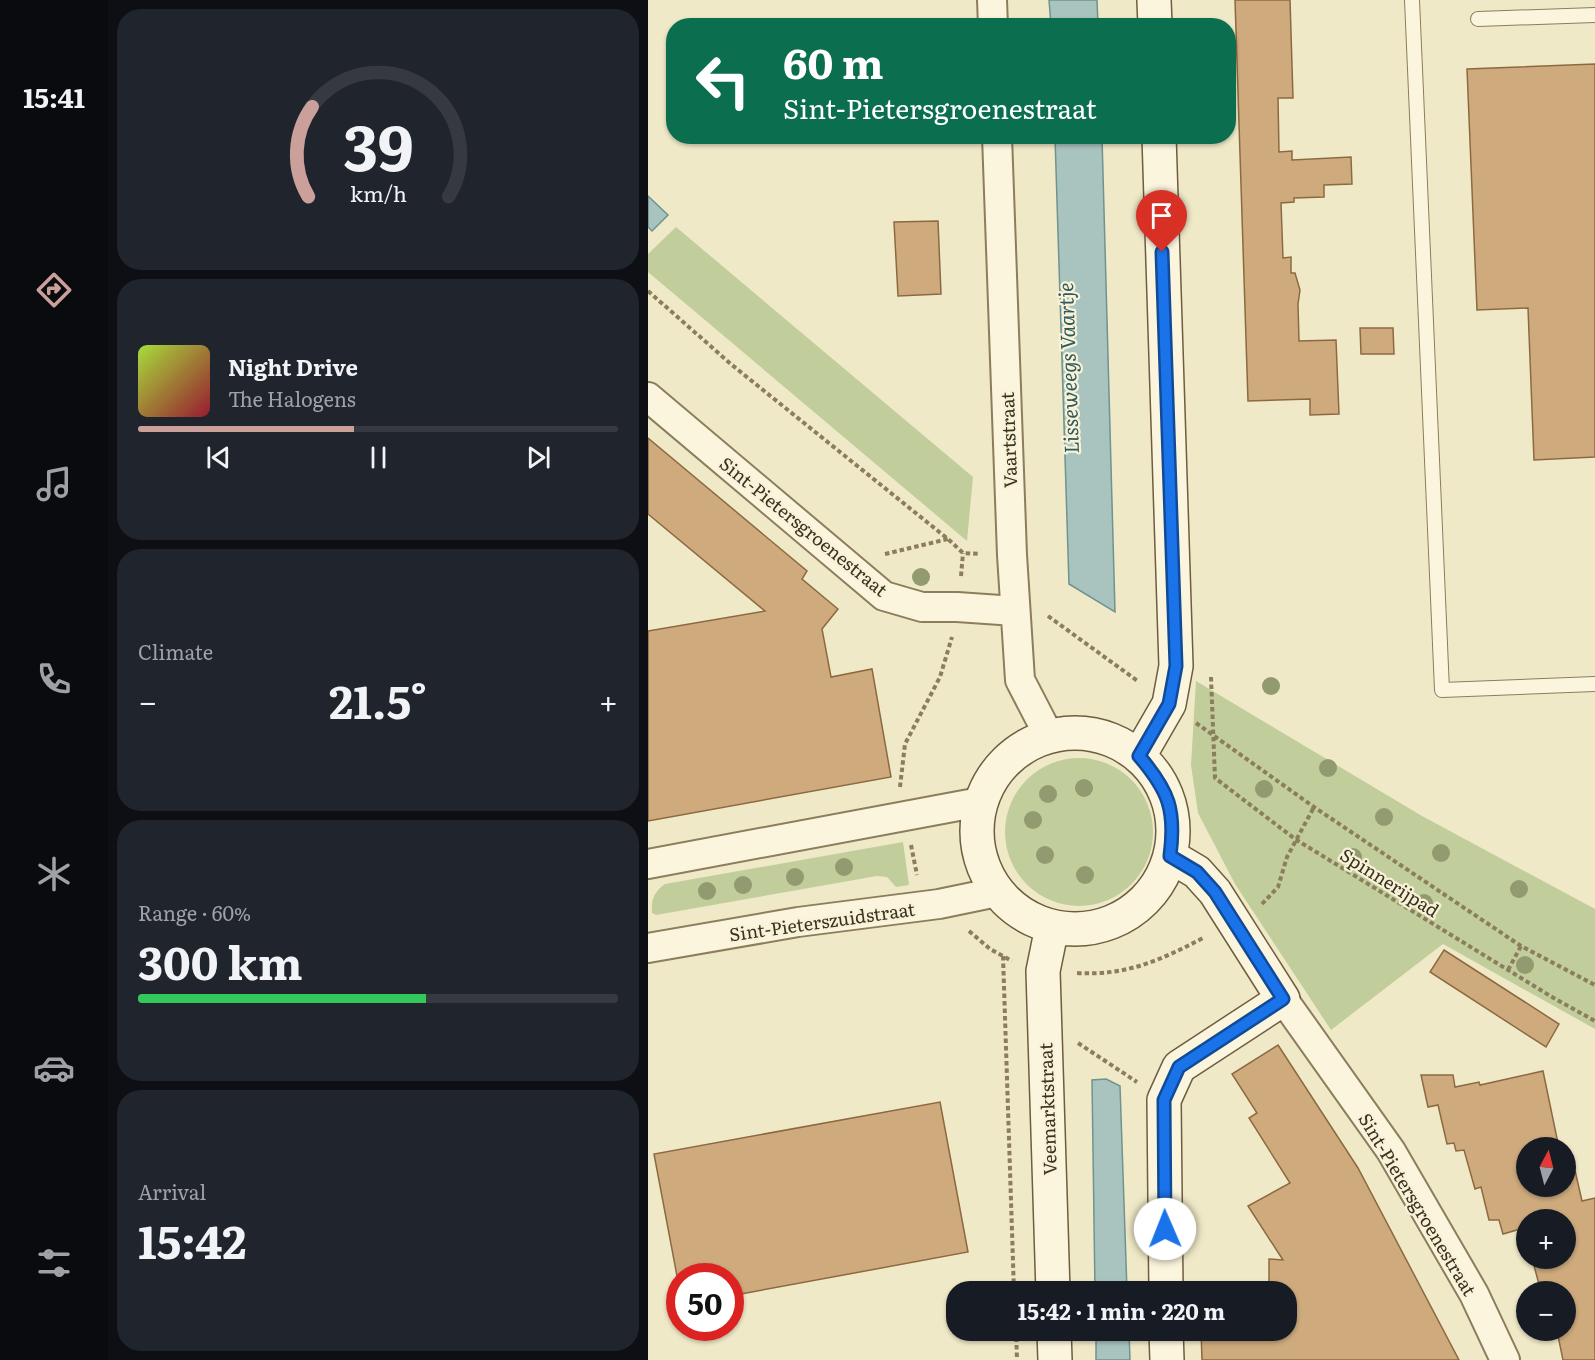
<!DOCTYPE html>
<html lang="en">
<head>
<meta charset="utf-8">
<style>
	:root { --surface:#171b24; --page:#20242c; --text:#f1f3f6; --muted:#9ea1a6; --line:#363941; --accent:#cba09b }
	body { margin:0; font-family:Literata,serif; background:var(--page); color:var(--text); height:100vh; display:flex; flex-direction:column; font-size:22px; white-space:nowrap }
	* { box-sizing:border-box; margin:0 }
	p { font-size:20px; color:var(--muted) }
	.icon { flex:none; width:33px; height:33px; fill:none; stroke:currentColor; stroke-width:2; stroke-linecap:round; stroke-linejoin:round }
	.map { position:relative; flex:1; overflow:hidden }
	.side { display:flex; flex-direction:column; gap:9px; padding:9px; background:#0d0f14; width:540px }
	.side>* { flex:none }
	.guide { position:absolute; left:18px; top:18px; width:570px; height:126px; border-radius:24px; box-shadow:0 2px 4px #0004; background:#0b6e4f; color:#fff; overflow:hidden }
	.needle { width:39px; rotate:7deg }
	.tools { position:absolute; left:868px; top:1137px; display:grid; gap:12px }
	.tools a { display:grid; place-items:center; width:60px; height:60px; border-radius:50%; background:var(--surface); box-shadow:0 2px 4px #0004; font-size:30px }
	.speed { position:absolute; left:18px; top:1263px; display:flex; gap:12px; font-size:30px; font-weight:700; text-align:center }
	.speed>* { display:grid; place-content:center; width:78px; height:78px; border-radius:50%; background:var(--surface); box-shadow:0 2px 4px #0004; line-height:1 }
	.speed .limit { border:9px solid #d22; background:#fff; color:#111 }
	.pin { position:absolute; display:grid; place-items:center; width:51px; height:51px; color:#fff; margin:-62px -26px; border-radius:50% 50% 50% 0; rotate:-45deg; box-shadow:0 0 6px #0007 }
	.pin .icon { rotate:45deg }
	.me { position:absolute; width:66px; margin:-33px; rotate:359deg; stroke-linejoin:round; filter:drop-shadow(0 0 4px #0008) }
	.turn { display:flex; align-items:center; gap:21px; height:126px; padding:0 18px; font-size:27px }
	.turn .icon { width:78px; height:78px; stroke-width:2.5 }
	.turn b { display:block; font-size:42px; line-height:51px }
	.big { font-size:45px; font-weight:700; line-height:1.1 }
	.side .widget { flex:1; display:flex; flex-direction:column; justify-content:center; gap:9px; min-width:0; padding:0 21px; border-radius:24px; background:var(--page) }
	.side .dial { align-items:center; gap:0 }
	.dial svg { height:156px; overflow:visible; fill:none; stroke:var(--line); stroke-width:7; stroke-linecap:round; text-anchor:middle }
	.dial text { fill:var(--text); stroke:none }
	.song { display:flex; align-items:center; gap:18px }
	.cover { width:72px; height:72px; border-radius:9px; background:linear-gradient(135deg,hsl(80 70% 55%),hsl(350 70% 35%)) }
	.played { height:6px; border-radius:3px; background:linear-gradient(90deg,var(--accent) 45%,var(--line) 45%) }
	.keys { display:flex; justify-content:space-around; direction:ltr }
	.heat { display:flex; justify-content:space-between; align-items:center; font-size:33px; direction:ltr }
	.charge { height:9px; border-radius:4px; background:linear-gradient(90deg,#34c759 60%,var(--line) 0) }
	.trip { position:absolute; left:298px; top:1281px; width:351px; height:60px; border-radius:24px; background:var(--surface); box-shadow:0 2px 4px #0004; font-weight:700; line-height:60px; text-align:center }
	main { display:flex; flex:1; min-height:0 }
	.menu { display:flex; flex-direction:column; width:108px; justify-content:space-around; align-items:center; background:#090b0e; color:var(--muted) }
	.menu .icon { width:42px; height:42px }
	.menu .on { color:var(--accent) }
	.menu b { font-size:27px; color:var(--text) }
	.map>svg:first-child { display:block }
	.green { fill:#c1ce9b }
	.water { fill:#a9c4bf; stroke:#6f938f; stroke-width:1.5 }
	.building { fill:#ceaa7d; stroke:#8c6a41; stroke-width:1.5 }
	.lines { fill:none; stroke-linecap:round; stroke-linejoin:round }
	.service-casing { stroke:#8c7d5c; stroke-width:16 }
	.minor-casing { stroke:#8c7d5c; stroke-width:32 }
	.secondary-casing { stroke:#6e5d3f; stroke-width:36 }
	.path { stroke:#8c7d5c; stroke-width:4; stroke-dasharray:4.5 3; stroke-linecap:butt }
	.service { stroke:#faf5dc; stroke-width:14 }
	.minor { stroke:#faf5dc; stroke-width:28 }
	.secondary { stroke:#faf5dc; stroke-width:33 }
	.tree { fill:#929a6f }
	.route-casing { stroke:#114b97; stroke-width:15 }
	.route { stroke:#1a73e8; stroke-width:10 }
	.labels { text-anchor:middle; dominant-baseline:central; stroke-width:4.5; stroke-linejoin:round; paint-order:stroke }
	.street-label { font-size:18px; fill:#3c3220; stroke:#f7f2d8 }
	.water-label { font-size:20px; font-style:italic; fill:#2f595c; stroke:#f7f2d8 }
</style>
</head>
<body>
<main>
<nav class="menu">
<b>15:41</b>
<svg class="icon on" aria-label="directions" viewBox="0 0 24 24"><path d="M12 3l9 9-9 9-9-9zM9 14v-3h6M13 9l2 2-2 2"/></svg>
<svg class="icon" aria-label="music" viewBox="0 0 24 24"><path d="M9 18V5l10-2v13"/><circle cx="6" cy="18" r="3"/><circle cx="16" cy="16" r="3"/></svg>
<svg class="icon" aria-label="phone" viewBox="0 0 24 24"><path d="M5 4h4l2 5-3 2q2 4 5 5l2-3 5 2v4C11 20 4 13 5 4z"/></svg>
<svg class="icon" aria-label="climate" viewBox="0 0 24 24"><path d="M12 3v18M4 7l16 10M4 17L20 7"/></svg>
<svg class="icon" aria-label="car" viewBox="0 0 24 24"><path d="M5 17H2v-5l4-1 3-4h7l3 4 3 1v5h-3M9 17h6M6 11h13"/><circle cx="7" cy="17" r="2"/><circle cx="17" cy="17" r="2"/></svg>
<svg class="icon" aria-label="filters" viewBox="0 0 24 24"><path d="M4 7h16M4 17h16"/><circle cx="9" cy="7" r="2"/><circle cx="15" cy="17" r="2"/></svg>
</nav>
<section class="side">
<div class="widget dial"><svg viewBox="0 0 100 80">
<path d="M14 69A42 42 0 1 1 86 69"/>
<path d="M14 69A42 42 0 0 1 16 23" stroke="#cba09b"/>
<text x="50" y="56" font-size="32" font-weight="700">39</text>
<text x="50" y="72" font-size="11">km/h</text>
</svg></div>
<div class="widget">
<div class="song"><i class="cover"></i><div><b>Night Drive</b><p>The Halogens</p></div></div>
<div class="played"></div>
<div class="keys"><svg class="icon" aria-label="previous" viewBox="0 0 24 24"><path d="M18 5L8 12l10 7zM5 5v14"/></svg><svg class="icon" aria-label="pause" viewBox="0 0 24 24"><path d="M8 5v14M16 5v14"/></svg><svg class="icon" aria-label="next" viewBox="0 0 24 24"><path d="M6 5l10 7-10 7zM19 5v14"/></svg></div>
</div>
<div class="widget"><p>Climate</p>
<div class="heat"><a>−</a><b class="big">21.5°</b><a>+</a></div>
</div>
<div class="widget"><p>Range · 60%</p><b class="big">300 km</b><div class="charge"></div></div>
<div class="widget"><p>Arrival</p><b class="big">15:42</b></div>
</section>
<div class="map">
<svg width="947" height="1360" viewBox="0 0 947 1360">
	<rect width="100%" height="100%" fill="#f0e9c8"/>
	<!-- green -->
	<path class="green" d="M28,227L325,477L319,541L0,272V254Z
		M548,681L774,816L947,909V1029L795,944L683,1030L587,884L550,813L543,765Z
		M357 832a74 74 0 1 1 148 0a74 74 0 1 1-148 0Z
		M255,842L261,885L248,887L239,877L229,876L8,915L4,913C3,899 6,892 17,884Z"/>
	<!-- water -->
	<path class="water" d="M401,0H449L450,25H403Z
		M407,137H454L467,612L421,584Z
		M0,196L20,215L4,231L0,227Z
		M458,1079L472,1086L479,1291H447L444,1080Z
		M448,1331H481L482,1360H448Z"/>
	<!-- building -->
	<path class="building" d="M587,0H642L645,98H630L631,152L644,151V160L703,157L704,184L676,185V197L646,198V202L633,203L635,258L643,257V273H647L652,290L650,304L651,341L688,340L691,414L662,415V399L600,401Z
		M947,64V457L886,460L880,308L829,310L819,69Z
		M290,221L293,294L250,296L246,222Z
		M712,328H745L746,354H713Z
		M0,438L159,571L154,579L190,609L174,629L183,677L224,669L243,777L0,821V631L117,611L0,514Z
		M796,950L911,1024L898,1047L782,972Z
		M630,1045L710,1168L811,1360H554L553,1330H639V1292H621V1259L635,1260L600,1206L642,1183L601,1118L609,1113L584,1074Z
		M895,1071L911,1148H879V1186H918V1154L923,1153L934,1201L947,1198V1360H915L909,1331L906,1330H918V1292H893L884,1258H918V1220H879V1239L876,1228L855,1234L851,1220H841L833,1187L827,1189L816,1150L808,1151L806,1143L799,1144L790,1105L780,1107L773,1075H805L807,1087L831,1082L832,1085Z
		M292,1102L320,1252L82,1296V1276H29L6,1154Z"/>
	<g class="lines">
		<!-- service casing -->
		<g class="service-casing">
			<path id="service" d="M764,0L794,690L947,684
				M830,19L947,15"/>
		</g>
		<!-- minor casing -->
		<g class="minor-casing">
			<path id="minor" d="M344,0L345,26
				M349,136L364,555L372,680L401,736
				M0,397L236,596L274,607H309L367,611
				M0,864L332,802
				M0,948L150,922L291,904L349,892
				M635,999L743,1151L826,1294L857,1360"/>
		</g>
		<!-- secondary casing -->
		<g class="secondary-casing">
			<path id="secondary" d="M506,0L507,26
				M329 831a98 98 0 1 1 196 0a98 98 0 1 1-196 0Z
				M491,756L521,704L528,666L511,136
				M404,927L395,971L405,1292
				M518,1292L516,1100L531,1067L635,999L567,892L549,872L522,856
				M406,1330L407,1360
				M518,1330L519,1360"/>
		</g>
		<!-- path -->
		<path class="path" d="M0,291L84,365L300,539L315,553L332,554
			M237,554L300,539
			M313,576L315,553
			M400,616L491,682
			M563,677L567,778L647,839L904,997L947,1021
			M548,723L666,807L873,946L947,985
			M252,787L257,744L292,677L304,637
			M263,845L269,875
			M614,904L630,887L639,857L666,807
			M321,931L342,949L364,961
			M355,956L366,1292
			M860,970L873,946
			M429,973C478,976 513,960 555,938
			M430,1043L489,1082
			M368,1330L369,1360"/>
		<!-- service -->
		<use href="#service" class="service"/>
		<!-- minor -->
		<use href="#minor" class="minor"/>
		<!-- secondary -->
		<use href="#secondary" class="secondary"/>
	</g>
	<!-- trees -->
	<g class="tree">
		<circle cx="273" cy="577" r="9"/>
		<circle cx="623" cy="686" r="9"/>
		<circle cx="680" cy="768" r="9"/>
		<circle cx="436" cy="788" r="9"/>
		<circle cx="616" cy="789" r="9"/>
		<circle cx="400" cy="794" r="9"/>
		<circle cx="736" cy="817" r="9"/>
		<circle cx="385" cy="820" r="9"/>
		<circle cx="793" cy="853" r="9"/>
		<circle cx="397" cy="855" r="9"/>
		<circle cx="705" cy="857" r="9"/>
		<circle cx="196" cy="867" r="9"/>
		<circle cx="437" cy="875" r="9"/>
		<circle cx="147" cy="877" r="9"/>
		<circle cx="95" cy="885" r="9"/>
		<circle cx="871" cy="889" r="9"/>
		<circle cx="59" cy="891" r="9"/>
		<circle cx="776" cy="903" r="9"/>
		<circle cx="877" cy="965" r="9"/>
	</g>
	<g class="lines">
		<!-- route casing -->
		<g class="route-casing">
			<path id="route" d="M514,252L528,666L521,704L491,756C521,791 528,810 522,856L549,872L567,892L635,999L531,1067L516,1100L517,1229"/>
		</g>
		<!-- route -->
		<use href="#route" class="route"/>
	</g>
	<g class="labels">
		<!-- street labels -->
		<g class="street-label">
			<text transform="translate(360 440) rotate(-92)">Vaartstraat</text>
			<text transform="translate(156 526) rotate(39)">Sint-Pietersgroenestraat</text>
			<text transform="translate(742 882) rotate(32)">Spinnerijpad</text>
			<text transform="translate(174 921) rotate(-8)">Sint-Pieterszuidstraat</text>
			<text transform="translate(399 1109) rotate(-92)">Veemarktstraat</text>
			<text transform="translate(770 1204) rotate(59)">Sint-Pietersgroenestraat</text>
		</g>
		<!-- water labels -->
		<g class="water-label">
			<text transform="translate(419 368) rotate(-92)">Lisseweegs Vaartje</text>
		</g>
	</g>
</svg>
<div class="tools">
<a><svg class="needle" viewBox="-14 -14 28 28"><path d="M0-13l5 13h-10z" fill="#e53935"/><path d="M0 13l5-13h-10z" fill="#9ea1a6"/></svg></a>
<a>+</a>
<a>−</a>
</div>
<div class="speed"><div class="limit">50</div></div>
<div class="pin" style="left:514px;top:252px;background:#d93025"><svg class="icon" aria-label="arrive" viewBox="0 0 24 24"><path d="M6 21V4h12l-3 4 3 4H6"/></svg></div>
<svg class="me" style="left:517px;top:1229px" viewBox="-20 -20 40 40"><circle r="19" fill="#fff"/><path d="M0-13L10 11 0 6-10 11z" fill="#1a73e8"/></svg>
<div class="trip">15:42 · 1 min · 220 m</div>
<div class="guide">
<div class="turn"><svg class="icon" aria-label="left" viewBox="0 0 24 24"><path d="M17 20v-9H6M10 6l-5 5 5 5"/></svg><div><b>60 m</b>Sint-Pietersgroenestraat</div></div>
</div>
</div>
</main>
</body>
</html>
